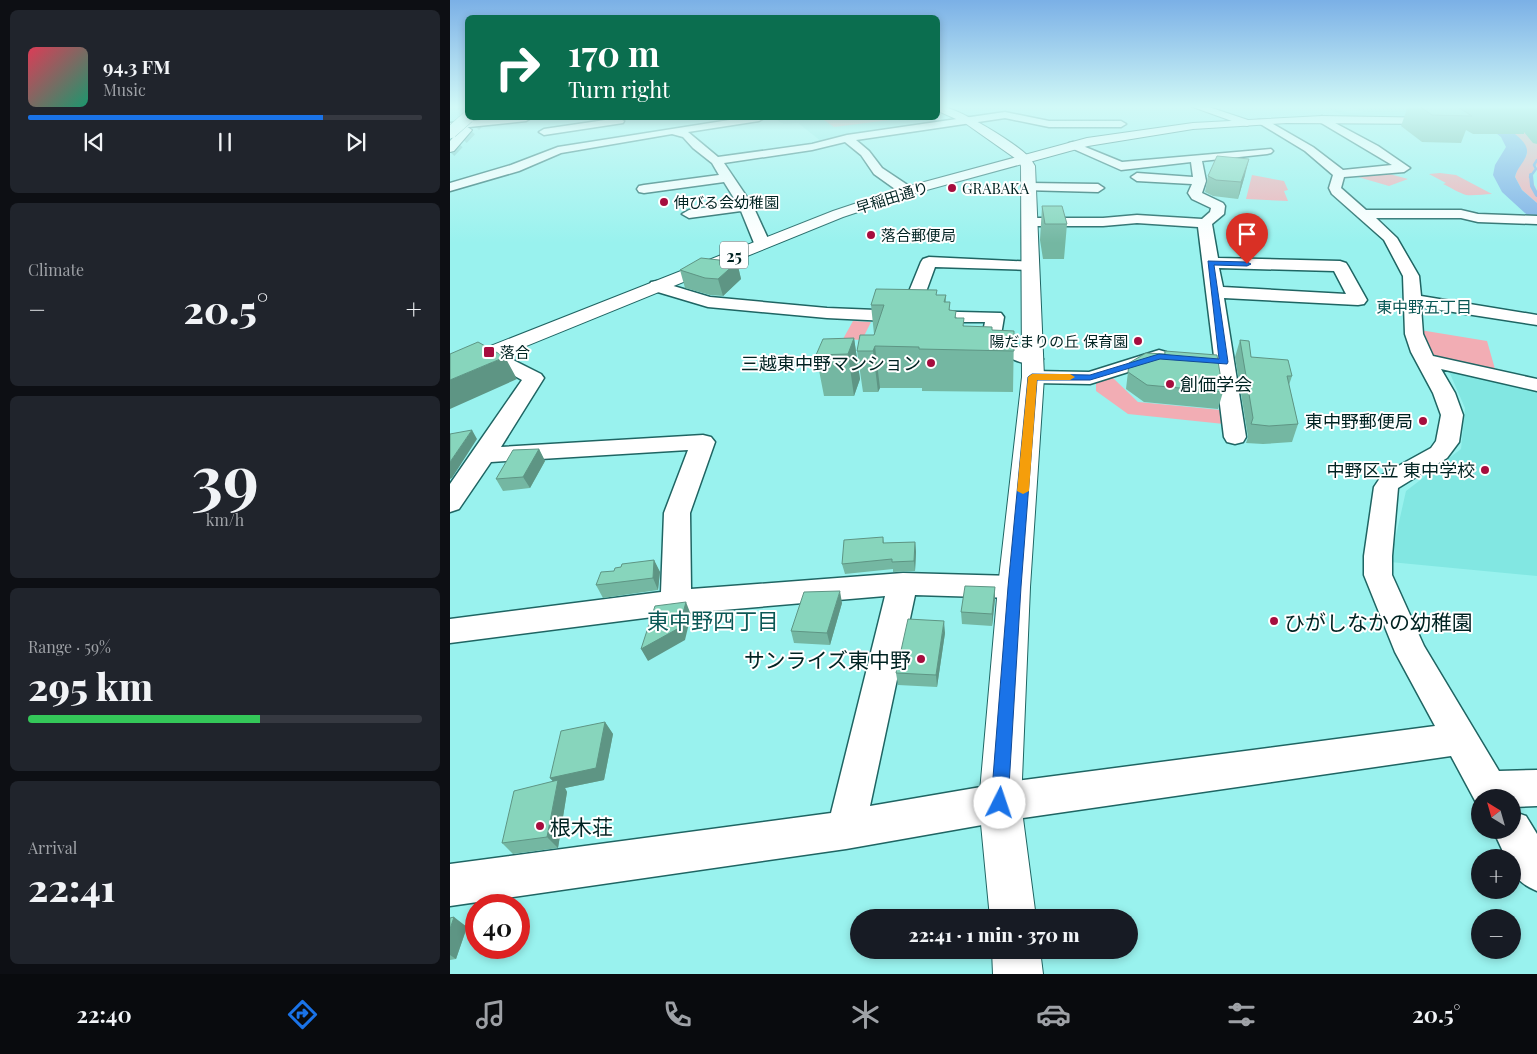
<!DOCTYPE html>
<html lang="en">
<head>
<meta charset="utf-8">
<style>
	:root { --surface:#171b24; --page:#20242c; --text:#f1f3f6; --muted:#9ea1a6; --line:#363941; --accent:#1a73e8 }
	body { margin:0; font-family:"Playfair Display","Noto Sans JP",serif; background:var(--page); color:var(--text); height:100vh; display:flex; flex-direction:column; font-size:19px; white-space:nowrap }
	* { box-sizing:border-box; margin:0 }
	p { font-size:16px; color:var(--muted) }
	.icon { flex:none; width:28px; height:28px; fill:none; stroke:currentColor; stroke-width:2; stroke-linecap:round; stroke-linejoin:round }
	.map { position:relative; flex:1; overflow:hidden }
	.sheet { display:flex; flex-direction:column; gap:10px; padding:10px; background:#0d0f14; width:450px }
	.sheet>* { flex:none }
	.hud { position:absolute; left:15px; top:15px; width:475px; height:105px; border-radius:8px; box-shadow:0 2px 8px #0003; background:#0b6e4f; color:#fff; overflow:hidden }
	.needle { width:32px; rotate:323deg }
	.controls { position:absolute; left:1021px; top:789px; display:grid; gap:10px }
	.controls a { display:grid; place-items:center; width:50px; height:50px; border-radius:50%; background:var(--surface); box-shadow:0 2px 8px #0003; font-size:25px }
	.speed { position:absolute; left:15px; top:894px; display:flex; gap:10px; font-size:25px; font-weight:700; text-align:center }
	.speed>* { display:grid; place-content:center; width:65px; height:65px; border-radius:50%; background:var(--surface); box-shadow:0 2px 8px #0003; line-height:1 }
	.speed .limit { border:8px solid #d22; background:#fff; color:#111 }
	.pin { position:absolute; display:grid; place-items:center; width:42px; height:42px; color:#fff; margin:-51px -21px; border-radius:50% 50% 50% 0; rotate:-45deg; box-shadow:0 0 5px #0007 }
	.pin .icon { rotate:45deg }
	.me { position:absolute; width:55px; margin:-28px; rotate:4deg; stroke-linejoin:round; filter:drop-shadow(0 0 4px #0008) }
	.turn { display:flex; align-items:center; gap:18px; height:105px; padding:0 20px; font-size:22px }
	.turn .icon { width:65px; height:65px; stroke-width:2.5 }
	.turn b { display:block; font-size:35px; line-height:42px }
	.big { font-size:38px; font-weight:800; line-height:1.1 }
	.sheet .card { flex:1; display:flex; flex-direction:column; justify-content:center; gap:8px; min-width:0; padding:0 18px; border-radius:8px; background:var(--page) }
	.sheet .dial { align-items:center; gap:0 }
	.dial b { font-size:65px; line-height:1 }
	.song { display:flex; align-items:center; gap:15px }
	.cover { width:60px; height:60px; border-radius:8px; background:linear-gradient(135deg,hsl(350 70% 55%),hsl(160 70% 35%)) }
	.played { height:5px; border-radius:2px; background:linear-gradient(90deg,var(--accent) 75%,var(--line) 75%) }
	.keys { display:flex; justify-content:space-around; direction:ltr }
	.heat { display:flex; justify-content:space-between; align-items:center; font-size:28px; direction:ltr }
	.charge { height:8px; border-radius:4px; background:linear-gradient(90deg,#34c759 59%,var(--line) 0) }
	.trip { position:absolute; left:400px; top:909px; width:288px; height:50px; border-radius:25px; background:var(--surface); box-shadow:0 2px 8px #0003; font-weight:800; line-height:50px; text-align:center }
	.dock { display:flex; height:80px; justify-content:space-around; align-items:center; background:#090b0e; color:var(--muted) }
	.dock .icon { width:35px; height:35px }
	.dock .on { color:var(--accent) }
	.dock b { font-size:22px; color:var(--text) }
	main { display:flex; flex:1; min-height:0 }
	.map>svg:first-child { display:block }
	.built { fill:#82e7e2 }
	.green { fill:#f2adb4 }
	.water { fill:#79abe4 }
	.lines { fill:none; stroke-linecap:round; stroke-linejoin:round }
	.stream-far1 { stroke:#79abe4; stroke-width:2.5 }
	.stream { stroke:#79abe4; stroke-width:4 }
	.motorway-tunnel { stroke:#7ac9c5; stroke-width:12; stroke-dasharray:12 6; stroke-linecap:butt }
	.minor-casing { stroke:#1f6563; stroke-width:3 }
	.tertiary-casing { stroke:#1f6563; stroke-width:2 }
	.primary-casing { stroke:#1f6563; stroke-width:2 }
	.minor { fill:#fff; fill-rule:evenodd }
	.tertiary { fill:#fff; fill-rule:evenodd }
	.primary { fill:#fff; fill-rule:evenodd }
	.primary-bridge-casing { stroke:#1f6563; stroke-width:13; stroke-linecap:butt }
	.primary-bridge { stroke:#fff; stroke-width:12 }
	.wall { fill:#74b7a2 }
	.shaded-wall { fill:#5e9584 }
	.building { fill:#87d5bc; stroke:#5e9584 }
	.route { fill:#1a73e8; stroke:#114b97 }
	.slow { fill:#f59e0b }
	.poi-dot { fill:#a60d3e; stroke:#fff; stroke-width:2 }
	.labels { text-anchor:middle; dominant-baseline:central; stroke-width:4; stroke-linejoin:round; paint-order:stroke }
	.far-poi-label { font-size:15px; fill:#002322; stroke:#fff; text-anchor:start }
	.far-street-label { font-size:15px; fill:#002322; stroke:#fff }
	.shield { fill:#fff; stroke:#4c6564; stroke-width:1 }
	.shield-label { font-size:16px; font-weight:bold; fill:#002322 }
	.far-neighbourhood-label { font-size:16px; fill:#0b5856; stroke:#fff }
	.poi-label { font-size:18px; fill:#002322; stroke:#fff; text-anchor:end }
	.near-poi-label { font-size:21px; fill:#002322; stroke:#fff; text-anchor:start }
	.near-neighbourhood-label { font-size:22px; fill:#0b5856; stroke:#fff }
</style>
</head>
<body>
<main>
<section class="sheet">
<div class="card">
<div class="song"><i class="cover"></i><div><b>94.3 FM</b><p>Music</p></div></div>
<div class="played"></div>
<div class="keys"><svg class="icon" aria-label="previous" viewBox="0 0 24 24"><path d="M18 5L8 12l10 7zM5 5v14"/></svg><svg class="icon" aria-label="pause" viewBox="0 0 24 24"><path d="M8 5v14M16 5v14"/></svg><svg class="icon" aria-label="next" viewBox="0 0 24 24"><path d="M6 5l10 7-10 7zM19 5v14"/></svg></div>
</div>
<div class="card"><p>Climate</p>
<div class="heat"><a>−</a><b class="big">20.5°</b><a>+</a></div>
</div>
<div class="card dial"><b>39</b><p>km/h</p></div>
<div class="card"><p>Range · 59%</p><b class="big">295 km</b><div class="charge"></div></div>
<div class="card"><p>Arrival</p><b class="big">22:41</b></div>
</section>
<div class="map">
<svg width="1087" height="974" viewBox="0 0 1087 974">
	<rect width="100%" height="100%" fill="#99f2ee"/>
	<!-- built -->
	<path class="built" d="M868,106H877L900,113L914,112L894,106H999L956,118L896,116Z
		M323,118H472L485,123L372,142L348,123L334,124Z
		M998,369L1087,387V576L940,562L956,491L1011,449L1015,408Z"/>
	<!-- green -->
	<path class="green" d="M371,118H456L384,127Z
		M1053,126L1069,127L1087,141V165L1083,171L1082,180L1087,191V203L1072,190L1065,177L1067,170L1077,154Z
		M936,173L958,179L939,186L908,177L915,174Z
		M990,173L1006,175L1042,194C1034,194 1024,196 1016,195C1009,193 1000,187 993,184L996,183L979,174Z
		M802,175L834,181L838,190L834,191L838,201L796,199Z
		M403,321L421,322L412,340L393,339Z
		M970,330L1037,341L1045,369L982,356Z
		M662,377L688,402L771,410L774,424L678,414L646,391V381Z"/>
	<!-- water -->
	<path class="water" d="M1053,126C1061,131 1082,143 1076,156C1073,164 1067,168 1065,177L1072,190L1087,203V224L1052,192L1043,175L1045,165L1056,147L1051,137L1042,130Z"/>
	<g class="lines">
		<!-- stream-far1 -->
		<path class="stream-far1" d="M1080,177L1086,169L1084,165L1087,160"/>
		<!-- stream -->
		<path class="stream" d="M1081,175L1082,186L1087,195"/>
		<!-- motorway-tunnel -->
		<path class="motorway-tunnel" d="M0,152L32,118"/>
		<!-- minor casing -->
		<g class="minor-casing">
			<path id="minor" d="M555,112L599,121H671L676,124L671,127H599L555,118L406,140L419,151L432,168L462,188L464,191L457,195L452,194L424,174L411,155L395,142L362,150L274,163L303,206L320,243L317,246H307L304,243L291,211L239,218L232,214L239,210L287,203L274,182L194,193L189,192L187,189L189,186L194,185L269,175L262,163L243,148L233,137L222,134L111,153L69,171L0,191V183L61,165L108,147L292,118H314L309,121L238,132L268,157L362,144L397,135Z
				M872,116L928,146L960,168L954,172L894,177L891,188L916,210H1011L1028,214L1087,216V224L1028,222L1011,218H926L947,238L969,276L971,296L1087,315V325L971,307L973,334L983,356L1087,379V391L991,369L1005,393L1013,415L1009,442L997,458L948,488L942,556V575L974,646L1049,771L1087,770V806L1062,807V798H1030V810L1001,756L566,819L396,849L0,906V864L381,813L435,596L226,614L0,643V619L211,592L214,513L238,450L41,462L9,509L0,512V484L72,380L32,358L29,354L32,350L39,348L91,374L94,378L51,447L253,435L261,437L265,442L240,513L241,589L453,573L564,576L574,579L579,587L574,595L564,598L465,595L420,806L566,781L985,726L945,652L914,575V556L924,487L932,475L981,448L986,441L991,415L983,393L961,352L955,334L953,276L934,240L882,194L879,188L883,175L855,151L807,122L808,120H816L863,147L893,170L942,165L868,121L867,119Z
				M52,118H81L76,121L0,129V123Z
				M169,118L174,121L173,123L94,135L89,132L94,129Z
				M623,142L672,162L821,149L823,151L821,153L817,154L752,161L756,181L752,193L773,203L775,206L774,214L762,224L768,258L890,261L896,263L898,266L917,300L914,304L908,305L774,298L796,437L793,442L785,444L777,442L774,437L748,227L687,223L653,226H580L575,225L573,222L575,219L580,218H653L687,215L752,219L760,212L761,208L742,199L738,193L742,184L687,181L681,177L687,173L743,177L741,162L671,170L619,147L617,145L619,143ZM769,268L884,271L896,294L773,287Z
				M579,183L648,184L654,188L648,192L574,190L573,187L574,184Z
				M479,257L586,262L588,265L586,268L580,270L485,267L469,311L551,313L554,317L551,335L578,352L590,355L593,359L590,363C569,368 551,352 534,341L532,337L535,322H458L377,318L258,307L201,290L199,286L201,282L207,281L260,297L377,308L451,311L471,262L473,259Z
				M709,350L716,352L719,356L716,360L640,384L583,383L576,381L573,377L576,373L583,371L639,372Z
				M1062,811L1076,816L1087,834V891C1070,884 1062,876 1062,858H1056L1043,830H1062Z"/>
		</g>
		<!-- tertiary casing -->
		<g class="tertiary-casing">
			<path id="tertiary" d="M488,106C506,106 564,142 578,156C581,159 583,163 585,166L594,377L580,587L571,803L586,918H540L529,803L548,587L572,377L571,166L569,161L515,123L488,111Z
				M740,106H756L801,121L803,123L797,126L793,125Z
				M542,950H590L593,974H543Z"/>
		</g>
		<!-- primary casing -->
		<g class="primary-casing">
			<path id="primary" d="M872,116L992,118L998,121L992,124L837,123L743,129L638,146L462,194L393,217L0,377V362L383,211L452,188L637,138L743,123Z
				M16,126L22,130L4,151L0,152V141L12,128Z"/>
		</g>
		<!-- minor -->
		<use href="#minor" class="minor"/>
		<!-- tertiary -->
		<use href="#tertiary" class="tertiary"/>
		<!-- primary -->
		<use href="#primary" class="primary"/>
		<!-- primary-bridge casing -->
		<g class="primary-bridge-casing">
			<path id="primary-bridge" d="M1,132L18,117"/>
		</g>
		<!-- primary-bridge -->
		<use href="#primary-bridge" class="primary-bridge"/>
	</g>
	<!-- wall -->
	<path class="wall" d="M958,106H1087V144L1083,143L1074,132V134H1023L1016,130L1011,143L972,142L951,126Z
		M795,175L788,199L763,196L755,192L758,176Z
		M592,206L617,224L614,259H593L590,240Z
		M287,262L291,279L273,296L260,295L235,288L230,270Z
		M487,295H496V302L500,310L514,326L542,330L564,331L563,392L472,391V388H430L428,392H413L407,351L424,335V334L421,305Z
		M404,338L410,379L404,396H374L366,355Z
		M790,340L801,357L842,376L839,385L848,424L842,442L813,444L796,443L798,437L785,357Z
		M715,351L773,392L768,409L694,402L676,389L679,363L714,354Z
		M89,449L95,461L80,488L53,491L46,479Z
		M433,537L434,543L465,542L466,552L465,571L443,572V569L395,574L392,564Z
		M204,560L210,572L208,590L153,598L146,585L164,571L171,567Z
		M545,587V599L542,626L512,624L511,612Z
		M392,603L380,645L344,643L341,631Z
		M495,633L487,687L448,685L446,673Z
		M155,722L163,734L154,780L115,788L117,792L108,848L63,854L52,843L103,781L100,778Z
		M0,918L17,927L6,959L0,960Z"/>
	<!-- shaded-wall -->
	<path class="shaded-wall" d="M799,159L795,175L788,199L791,182Z
		M287,262L291,279L273,296L268,279Z
		M404,338L410,379L404,396L398,354Z
		M425,346L430,388L428,392L423,351Z
		M55,357L67,379L0,409V380Z
		M22,430L27,439L2,478L0,479V462Z
		M89,449L95,461L80,488L73,477Z
		M465,542L466,552L465,571L464,561Z
		M204,560L210,572L208,590L203,578Z
		M545,587V599L542,626V614Z
		M390,591L392,603L380,645L377,633Z
		M236,602L241,615L235,640L198,661L191,649Z
		M494,621L495,633L487,687L486,675Z
		M155,722L163,734L154,780L115,788L117,792L108,848L97,837L107,786L100,778Z
		M4,917L17,927L6,959L0,955V929Z"/>
	<!-- building -->
	<path class="building" d="M969,106H1006L1022,116L982,115Z
		M767,156L799,159L791,182L766,180L758,176Z
		M592,206H612L617,224H595Z
		M251,258L287,262L268,279L255,278L230,270Z
		M426,289L487,290L486,295H496L494,302H500L499,310L506,311L505,318H514L513,326L542,327V330L564,331V351L469,349V347L425,346L423,351H407L410,335H424L434,305H421Z
		M404,338L398,354L366,355L373,339Z
		M790,340L799,341L801,357L838,360L842,376H837L848,424L819,426L801,424L803,418Z
		M28,342L55,357L0,380V354Z
		M715,351L767,355L773,392L697,385L678,372L679,363L696,353L715,354Z
		M22,430L0,462V434Z
		M89,449L73,477L46,479L63,450Z
		M433,537V543L465,542L464,561L442,562V559L392,564L394,540Z
		M204,560L203,578L146,585L151,572L164,571L165,568L171,567L172,564Z
		M515,586L545,587L542,614L511,612Z
		M390,591L377,633L341,631L354,592Z
		M236,602L229,628L191,649L205,606Z
		M458,619L494,621L486,675L446,673Z
		M155,722L146,768L100,778L111,731Z
		M108,780L97,837L52,843L64,791Z
		M4,917L0,929V918Z"/>
	<!-- sky -->
	<linearGradient id="sky" x2="0" y2="1"><stop stop-color="#7bb0e6"/><stop offset="0.44" stop-color="#d1f9f7"/><stop offset="1" stop-color="#d1f9f7" stop-opacity="0"/></linearGradient>
	<rect width="1087" height="243" fill="url(#sky)"/>
	<!-- route -->
	<path class="route" d="M758,261L797,262L801,264L797,266L764,265L778,362L777,364L710,359L640,380H587L571,587L558,803L556,809L550,811L544,809L541,803L558,587L578,377L582,374L640,375L709,354L769,359Z"/>
	<!-- slow -->
	<path class="slow" d="M582,374H620L625,377L620,380H587L579,491L573,494L567,491L578,377Z"/>
	<!-- markers -->
	<g class="poi-dot">
		<circle cx="502" cy="188" r="5"/>
		<circle cx="214" cy="202" r="5"/>
		<circle cx="421" cy="235" r="5"/>
		<circle cx="688" cy="341" r="5"/>
		<rect x="33" y="346" width="12" height="12" rx="2.5"/>
		<circle cx="481" cy="363" r="5"/>
		<circle cx="720" cy="384" r="5"/>
		<circle cx="973" cy="421" r="5"/>
		<circle cx="1035" cy="470" r="5"/>
		<circle cx="824" cy="621" r="5"/>
		<circle cx="471" cy="659" r="5"/>
		<circle cx="90" cy="826" r="5"/>
	</g>
	<g class="labels">
		<!-- far-poi labels -->
		<g class="far-poi-label">
			<text x="512" y="188">GRABAKA</text>
			<text x="224" y="202">伸びる会幼稚園</text>
			<text x="431" y="235">落合郵便局</text>
			<text x="678" y="341" text-anchor="end">陽だまりの丘 保育園</text>
			<text x="50" y="352">落合</text>
		</g>
		<!-- far-street labels -->
		<g class="far-street-label">
			<text transform="translate(442 197) rotate(-17)">早稲田通り</text>
		</g>
		<!-- shield labels -->
		<rect class="shield" x="270" y="241.5" width="28" height="27" rx="4"/>
		<g class="shield-label">
			<text x="284" y="255">25</text>
		</g>
		<!-- far-neighbourhood labels -->
		<g class="far-neighbourhood-label">
			<text x="974" y="306">東中野五丁目</text>
		</g>
		<!-- poi labels -->
		<g class="poi-label">
			<text x="471" y="363">三越東中野マンション</text>
			<text x="730" y="384" text-anchor="start">創価学会</text>
			<text x="963" y="421">東中野郵便局</text>
			<text x="1025" y="470">中野区立 東中学校</text>
		</g>
		<!-- near-poi labels -->
		<g class="near-poi-label">
			<text x="834" y="621">ひがしなかの幼稚園</text>
			<text x="461" y="659" text-anchor="end">サンライズ東中野</text>
			<text x="100" y="826">根木荘</text>
		</g>
		<!-- near-neighbourhood labels -->
		<g class="near-neighbourhood-label">
			<text x="263" y="620">東中野四丁目</text>
		</g>
	</g>
</svg>
<div class="controls">
<a><svg class="needle" viewBox="-14 -14 28 28"><path d="M0-13l5 13h-10z" fill="#e53935"/><path d="M0 13l5-13h-10z" fill="#9ea1a6"/></svg></a>
<a>+</a>
<a>−</a>
</div>
<div class="speed"><div class="limit">40</div></div>
<div class="pin" style="left:797px;top:264px;background:#d93025"><svg class="icon" aria-label="arrive" viewBox="0 0 24 24"><path d="M6 21V4h12l-3 4 3 4H6"/></svg></div>
<svg class="me" style="left:550px;top:803px" viewBox="-20 -20 40 40"><circle r="19" fill="#fff"/><path d="M0-13L10 11 0 6-10 11z" fill="#1a73e8"/></svg>
<div class="trip">22:41 · 1 min · 370 m</div>
<div class="hud">
<div class="turn"><svg class="icon" aria-label="right" viewBox="0 0 24 24"><path d="M7 20v-9h11M14 6l5 5-5 5"/></svg><div><b>170 m</b>Turn right</div></div>
</div>
</div>
</main>
<nav class="dock">
<b>22:40</b>
<svg class="icon on" aria-label="directions" viewBox="0 0 24 24"><path d="M12 3l9 9-9 9-9-9zM9 14v-3h6M13 9l2 2-2 2"/></svg>
<svg class="icon" aria-label="music" viewBox="0 0 24 24"><path d="M9 18V5l10-2v13"/><circle cx="6" cy="18" r="3"/><circle cx="16" cy="16" r="3"/></svg>
<svg class="icon" aria-label="phone" viewBox="0 0 24 24"><path d="M5 4h4l2 5-3 2q2 4 5 5l2-3 5 2v4C11 20 4 13 5 4z"/></svg>
<svg class="icon" aria-label="climate" viewBox="0 0 24 24"><path d="M12 3v18M4 7l16 10M4 17L20 7"/></svg>
<svg class="icon" aria-label="car" viewBox="0 0 24 24"><path d="M5 17H2v-5l4-1 3-4h7l3 4 3 1v5h-3M9 17h6M6 11h13"/><circle cx="7" cy="17" r="2"/><circle cx="17" cy="17" r="2"/></svg>
<svg class="icon" aria-label="filters" viewBox="0 0 24 24"><path d="M4 7h16M4 17h16"/><circle cx="9" cy="7" r="2"/><circle cx="15" cy="17" r="2"/></svg>
<b>20.5°</b>
</nav>
</body>
</html>
